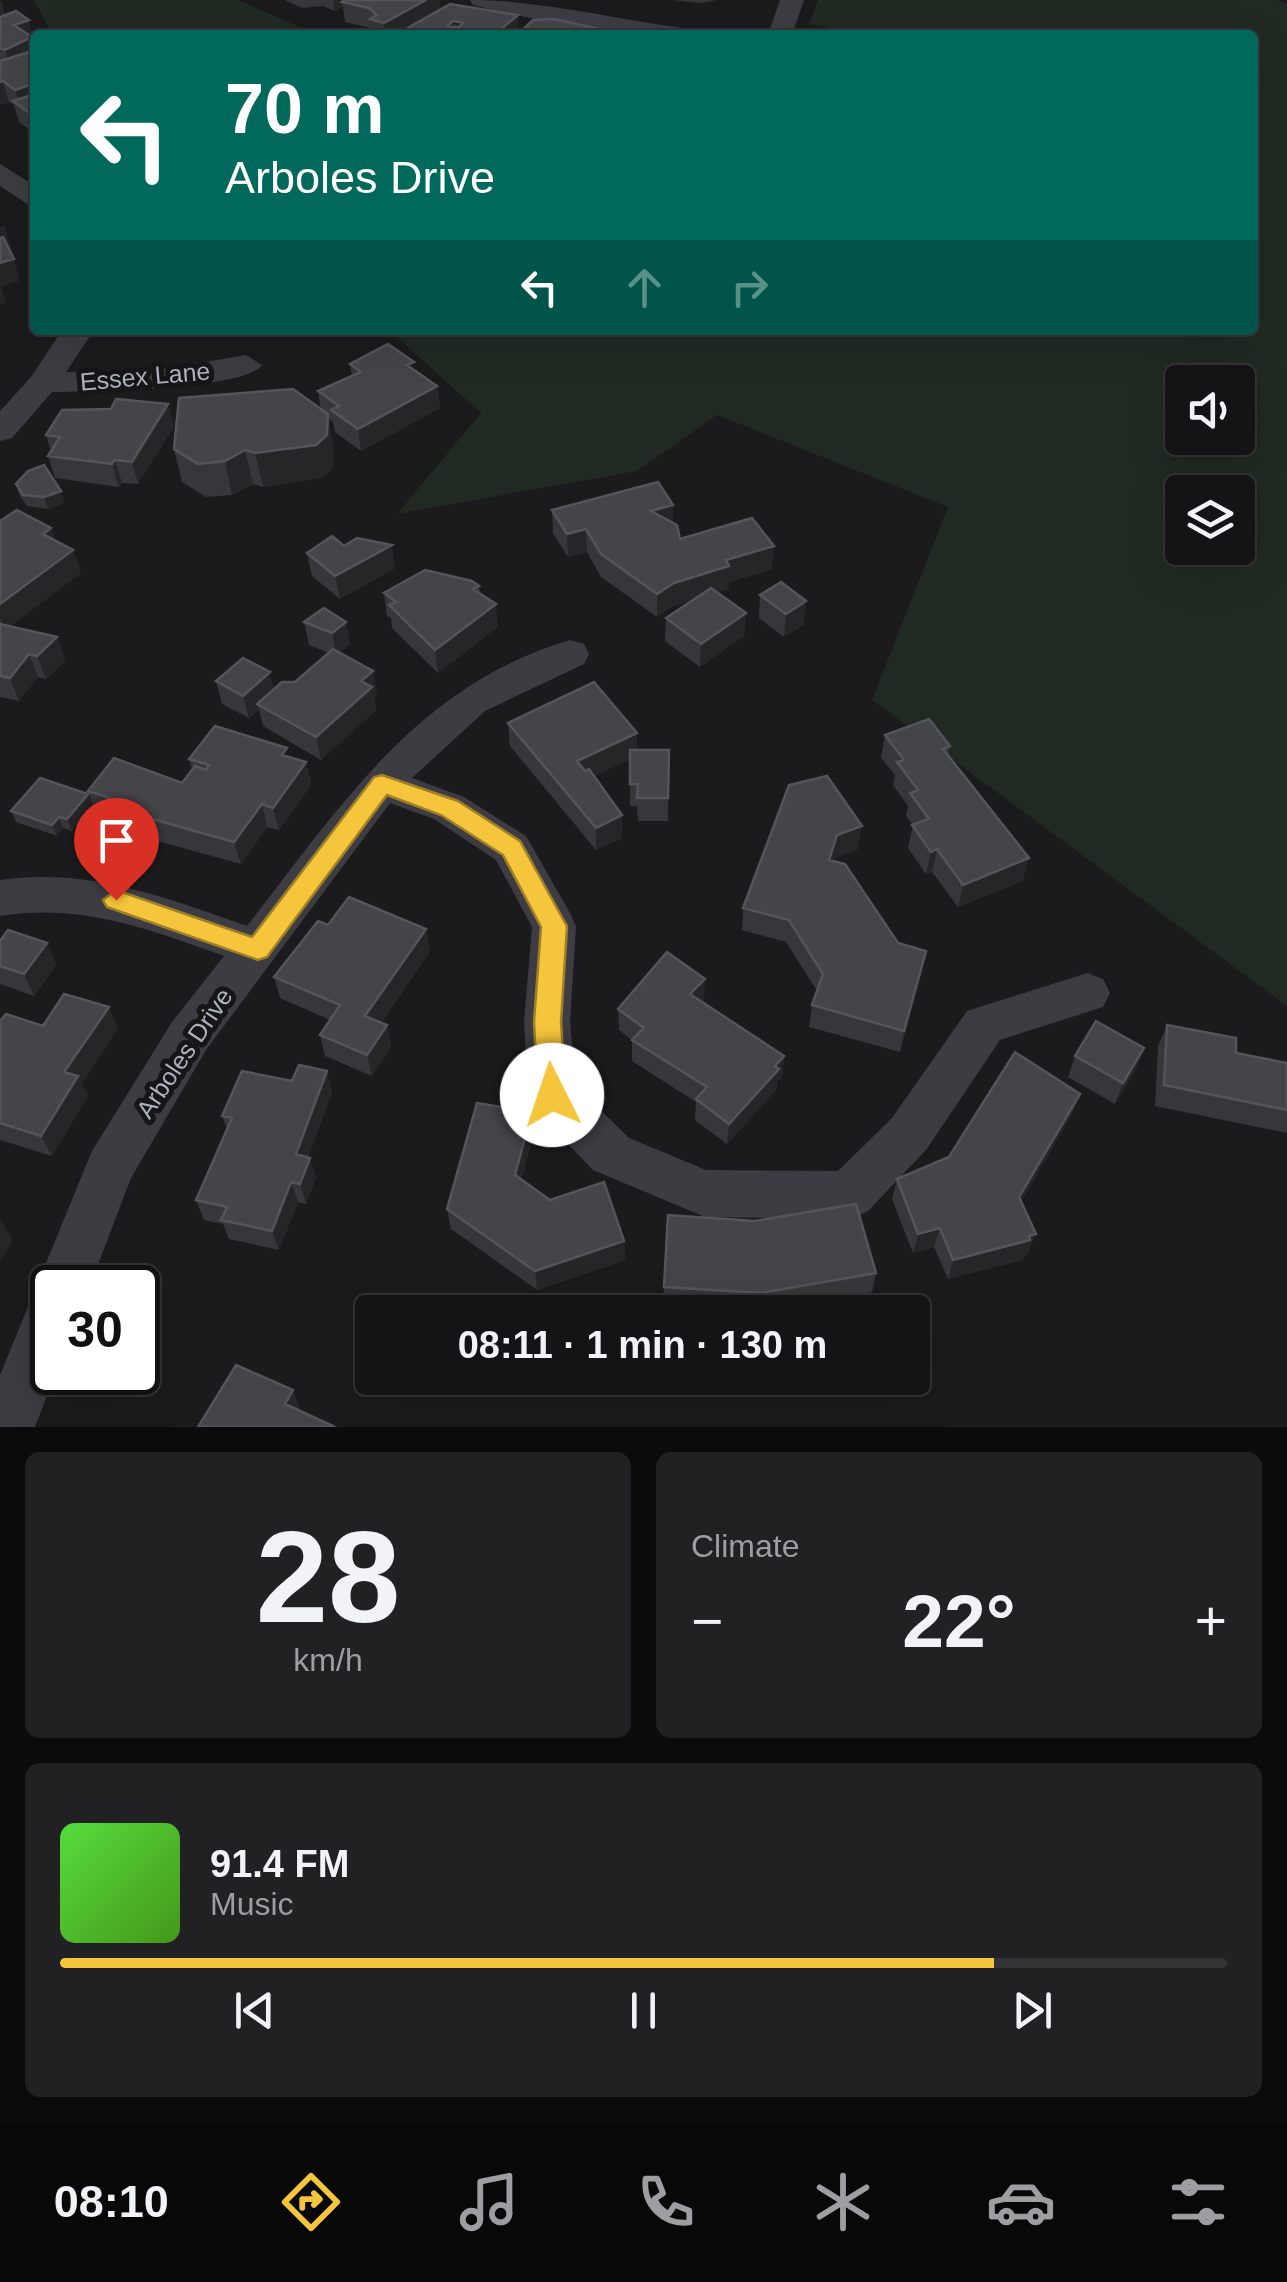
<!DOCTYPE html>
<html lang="en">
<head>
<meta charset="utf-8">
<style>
	:root { --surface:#141416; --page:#212123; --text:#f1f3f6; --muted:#9d9ea1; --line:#333335; --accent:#f5c53b }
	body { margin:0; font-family:Helvetica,sans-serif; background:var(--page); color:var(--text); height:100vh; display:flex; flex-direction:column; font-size:38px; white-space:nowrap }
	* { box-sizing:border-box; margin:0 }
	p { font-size:32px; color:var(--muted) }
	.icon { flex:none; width:55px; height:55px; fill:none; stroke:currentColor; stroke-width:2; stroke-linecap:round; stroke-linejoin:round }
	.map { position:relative; height:1427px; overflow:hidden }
	.details { display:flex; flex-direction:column; gap:25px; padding:25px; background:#0b0b0c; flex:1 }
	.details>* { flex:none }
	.guide { position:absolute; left:30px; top:30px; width:1228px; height:305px; border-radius:10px; box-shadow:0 10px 40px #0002,0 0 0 2px var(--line); background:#00695c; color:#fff; overflow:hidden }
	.tools { position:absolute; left:1165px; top:365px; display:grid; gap:20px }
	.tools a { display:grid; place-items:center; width:90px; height:90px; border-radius:10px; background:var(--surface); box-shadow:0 10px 40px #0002,0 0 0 2px var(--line); font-size:50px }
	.speed { position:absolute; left:30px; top:1265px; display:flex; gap:20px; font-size:50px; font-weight:700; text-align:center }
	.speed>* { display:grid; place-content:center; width:130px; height:130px; border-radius:50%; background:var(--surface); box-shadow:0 10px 40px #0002,0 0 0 2px var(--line); line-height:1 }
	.speed .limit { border:5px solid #111; border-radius:15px; background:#fff; color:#111 }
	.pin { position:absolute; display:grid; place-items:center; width:85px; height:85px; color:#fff; margin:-102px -42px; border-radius:50% 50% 50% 0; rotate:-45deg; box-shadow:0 0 10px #0007 }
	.pin .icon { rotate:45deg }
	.me { position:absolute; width:110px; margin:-55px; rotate:356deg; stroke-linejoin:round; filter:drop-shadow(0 0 8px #0008) }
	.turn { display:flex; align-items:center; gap:35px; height:210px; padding:0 30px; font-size:45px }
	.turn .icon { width:130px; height:130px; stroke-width:2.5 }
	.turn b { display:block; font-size:70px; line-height:85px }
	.lanes { display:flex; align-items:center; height:95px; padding:0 30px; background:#0003; justify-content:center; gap:50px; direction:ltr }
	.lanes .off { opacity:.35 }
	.big { font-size:75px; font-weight:600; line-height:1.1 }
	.details .tile { flex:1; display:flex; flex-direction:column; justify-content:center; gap:15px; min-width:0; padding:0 35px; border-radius:15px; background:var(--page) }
	.details .dial { align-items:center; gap:0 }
	.dial b { font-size:130px; line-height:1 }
	.song { display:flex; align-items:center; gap:30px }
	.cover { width:120px; height:120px; border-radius:15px; background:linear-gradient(135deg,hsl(110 70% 55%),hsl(100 70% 35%)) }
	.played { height:10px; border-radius:5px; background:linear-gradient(90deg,var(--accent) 80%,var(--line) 80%) }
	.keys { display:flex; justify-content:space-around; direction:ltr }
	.heat { display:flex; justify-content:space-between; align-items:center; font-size:55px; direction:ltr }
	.details .tiles { flex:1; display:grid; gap:25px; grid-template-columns:1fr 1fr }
	.tile:last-child { grid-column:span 2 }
	.trip { position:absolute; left:355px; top:1295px; width:575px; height:100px; border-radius:10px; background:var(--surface); box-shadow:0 10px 40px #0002,0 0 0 2px var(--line); font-weight:600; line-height:100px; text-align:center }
	.menu { display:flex; height:160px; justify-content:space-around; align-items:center; background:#080809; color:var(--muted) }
	.menu .icon { width:70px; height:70px }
	.menu .selected { color:var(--accent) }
	.menu b { font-size:45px; color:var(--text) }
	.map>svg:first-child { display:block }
	.green { fill:#202922; fill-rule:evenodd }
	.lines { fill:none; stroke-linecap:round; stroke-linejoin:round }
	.street { fill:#3c3c42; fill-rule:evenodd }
	.wall { fill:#37373b; fill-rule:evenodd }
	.shaded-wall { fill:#262629 }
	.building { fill:#444449; stroke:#54555b; stroke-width:2.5; fill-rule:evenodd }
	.route { fill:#f5c53b; stroke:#9f8026; stroke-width:2.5 }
	.labels { text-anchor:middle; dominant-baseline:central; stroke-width:10; stroke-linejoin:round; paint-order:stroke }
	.street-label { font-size:25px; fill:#adb1bd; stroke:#161618 }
</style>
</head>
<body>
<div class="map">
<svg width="1287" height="1427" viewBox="0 0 1287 1427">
	<rect width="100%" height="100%" fill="#1b1b1d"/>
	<!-- green -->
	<path class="green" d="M34,0H238L318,35H53Z
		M818,0H1277L1287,4V1006L872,700L948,507L717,415L637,471L397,514L481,413L389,330H1252V35H832L827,27L809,24ZM1182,382H1238V438H1182ZM1182,492H1238V548H1182Z"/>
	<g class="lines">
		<!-- street -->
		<path class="street" d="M470,0C538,0 612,18 681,28L693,35C617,35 548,24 473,5Z
			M780,0H804L792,35H768Z
			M0,164L35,186V209L0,186Z
			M62,330H94L66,372L164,369L246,355L262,365C245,390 87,391 52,392L12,438L0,441V411L31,377Z
			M570,640L584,644L589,654L584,664L485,711L412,778L464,797L526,836L570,913L576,926L570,1022L576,1086L629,1138L706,1170L838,1171L892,1118L967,1011L1087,973L1103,979L1110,993L1103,1007L1000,1040L926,1150L867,1212L849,1219L705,1217L593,1170L535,1110L528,1095L524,1022L532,927L496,860L434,819L390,803L206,1050L131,1178L89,1288H52L56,1372L35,1427H0V1375L92,1151L172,1022L224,956C148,929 81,903 0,916V880C88,867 165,897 247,926C340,807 417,685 570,640Z"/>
	</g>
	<!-- wall -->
	<path class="wall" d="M285,0H439L440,9L519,34L608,31V35H406V32L402,35H372L371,28L345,22L343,7L335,11L323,6L302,8ZM453,21L463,23L461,25L451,24L447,26Z
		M672,0H716L701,3Z
		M0,2L2,4L5,15L34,40L33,41L35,48V134L19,122L14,105L9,102L0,105Z
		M350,364L415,371L437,386L440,408L361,451L335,432L333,422L328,418L333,447V468L322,478L263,487L253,484L232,495L206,497L182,482L174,449L321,410L318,391L352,376Z
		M174,426L138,484L122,483L119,487L55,478L48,456L51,451L46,435Z
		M16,484L61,491L64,503L48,509L27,506L20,496Z
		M552,510L673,523L680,539L772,569L729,582L728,589L716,592L746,613L744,636L700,667L665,641L666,618L694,599L673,606L657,617L601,577L587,552L568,557L553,533Z
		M0,521L51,528L55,541L73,550L81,573L10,626L57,637L65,660L46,679L38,677L19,701L0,697Z
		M344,546L395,568L340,599L312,576L307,553Z
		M479,586L480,594L498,627L438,673L392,628L391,618L387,616L384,593Z
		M760,595L804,624L784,637L759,618Z
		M304,622H346L350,645L340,652L373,671L377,694L374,696L376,710L321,760L263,726L259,710L249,718L222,704L216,681L274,689L295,682L329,653L309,645Z
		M508,723L637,733V750H669L668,821H638L637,806H630V759L594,776L622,838L596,850L510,746Z
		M885,735L950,746L948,755L1023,881L958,907L932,872L926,874L908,848L913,825L906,816L908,806L893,785L895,775L881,758Z
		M289,757L306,762L311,785L279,830L267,827L241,864L128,833L124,823L96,814L88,791L182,783L192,769L189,759Z
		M789,785L858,849L834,858L833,861L921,973L900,1052L809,1027L812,1005L817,991L786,942L742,930L743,908Z
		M88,794L92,806L72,831L63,828L57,836L16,822L11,811Z
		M328,925L430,951L381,1023L387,1025L391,1047L372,1076L325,1056L320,1035L330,1020L280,998L274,977Z
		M0,941L47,943L56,965L34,996L0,984Z
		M704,1001L703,1002L784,1056L782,1077L777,1082L776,1090L727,1144L695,1120L696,1102L632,1061V1040L619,1030L618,1009Z
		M0,1021L43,1026L118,1028L82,1083L88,1096L52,1156L0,1140Z
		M1167,1025L1236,1053L1287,1063V1133L1155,1106L1158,1046Z
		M1075,1056L1136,1069L1115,1104L1068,1077Z
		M332,1092L308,1157L316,1178L306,1204L298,1202L279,1250L229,1239L223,1224L204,1220L196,1200L227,1129L222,1116Z
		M1080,1094L1072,1114L1021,1202L1028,1254L1025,1255L1023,1260L948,1279L934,1247L913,1253L892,1199L897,1179L949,1157Z
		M532,1112L534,1133L521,1180L550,1200L624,1241L625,1260L537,1290L451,1229L447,1209Z
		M876,1273L872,1292L759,1312L663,1306L664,1287Z"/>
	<!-- shaded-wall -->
	<path class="shaded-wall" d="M333,0H359L342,2L343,7L335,11Z
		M426,0H439L440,13L406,29V32L402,35H385L384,23Z
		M0,4H2L8,24L0,26Z
		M518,15L519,35H494Z
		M29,20L34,40L33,41L35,58L11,71L5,50L14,25Z
		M3,81L9,102L0,105V82Z
		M35,83V106H20L15,90Z
		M5,226L11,248L0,250V227Z
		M14,259L20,281L1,286L6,303L0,305V263Z
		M437,386L440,408L361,451L358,429Z
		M168,404L174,426L138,484L132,462Z
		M328,414L333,447V468L322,478L263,487L255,453Z
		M245,450L253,484L232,495L225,461Z
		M115,460L122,483L119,487L112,464Z
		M61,491L64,503L48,509L44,497Z
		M673,505V528L651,511Z
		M51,528L59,551L43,534Z
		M586,529L587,552L568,557L567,534Z
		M392,545L395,568L340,599L335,576Z
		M774,546L772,569L729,582L728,589L673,606L657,617V594L674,583L726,560Z
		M73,550L81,573L5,630L0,618V604Z
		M806,601L804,624L784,637L786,614Z
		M496,604L498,627L438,673L435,650Z
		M746,613L744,636L700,667L701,644Z
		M346,622L350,645L336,655L332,633Z
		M57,637L65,660L46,679L37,656Z
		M29,654L38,677L19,701L10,678Z
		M373,671L377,694L374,696L376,710L321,760L316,737L361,681Z
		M270,672L275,695L257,704L259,710L249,718L243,696Z
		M637,733V756L578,784L577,761Z
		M306,762L311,785L279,830L273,808Z
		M88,794L92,806L72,831L67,819Z
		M262,804L267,827L241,864L234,842Z
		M622,815V838L596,850V828Z
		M59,817L63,828L57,836L52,825Z
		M862,826L858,849L834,858L826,882L829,860L837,835Z
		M937,849L932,872L926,874L931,852Z
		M1029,858L1023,881L958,907L963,885Z
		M426,929L430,951L370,1038L365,1016Z
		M47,943L56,965L34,996L24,974Z
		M926,951L921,973L900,1052L904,1031Z
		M705,979L704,1001L690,1016V994Z
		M109,1007L118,1028L82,1083L88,1096L52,1156L41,1136L64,1072Z
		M387,1025L391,1047L372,1076L367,1055Z
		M1144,1048L1136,1069L1115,1104L1123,1083Z
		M784,1056L782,1077L777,1082L776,1090L727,1144L729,1124Z
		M327,1071L332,1092L302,1175L296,1154Z
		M1080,1094L1072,1114L1012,1217L1019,1197Z
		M532,1112L534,1133L517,1196L515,1175Z
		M310,1158L316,1178L306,1204L300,1184Z
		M291,1182L298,1202L279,1250L272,1231Z
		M1,1220L13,1240L0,1262V1221Z
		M940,1228L934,1247L913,1253L918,1234Z
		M1036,1234L1028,1254L1025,1255L1023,1260L948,1279L953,1260Z
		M624,1241L625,1260L537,1290L535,1271Z
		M293,1390L300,1408L293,1421L285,1404Z"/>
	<!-- building -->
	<path class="building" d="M345,0H426L384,23L370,19L377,15L369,8L342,2Z
		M450,4L518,15L494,35H419L413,34L416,31L406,29ZM453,21L463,23L458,28L447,26Z
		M16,11L29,20L14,25L32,37L5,50L0,48V17Z
		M554,19L608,31L605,35H517L533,20Z
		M622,31L649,34L618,35Z
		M35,50V83L15,90L3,81L0,82V61Z
		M35,94V117L13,101Z
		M3,237L14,259L0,263V238Z
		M388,344L414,362L407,365L437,386L358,429L331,410L339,406L318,391L361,372L350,364Z
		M293,389L328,414L327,435L316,445L255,453L245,450L225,461L198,464L174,449L179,398Z
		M116,399L168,404L132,462L115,460L112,464L48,456L60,437L46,435L62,410L111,409Z
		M44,465L61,491L44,497L23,495L16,484L28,471Z
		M658,482L673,505L651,511L677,525L680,539L752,518L774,546L726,560L729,566L674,583L657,594L601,554L586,529L567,534L552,510Z
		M17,510L51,528L43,534L73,550L0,604V521Z
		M332,536L344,546L357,538L392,545L335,576L307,553Z
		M425,570L472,581L479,586L473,589L496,604L435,650L389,605L396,602L384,593Z
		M781,582L806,601L786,614L760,595Z
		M711,588L746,613L701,644L666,618Z
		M324,608L346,622L332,633L304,622Z
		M0,624L57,637L37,656L29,654L10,678L0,676Z
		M333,649L373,671L361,681L372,687L316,737L257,704L282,682H295Z
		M243,658L270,672L243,696L216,681Z
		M594,682L637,733L577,761L585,771L589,769L622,815L596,828L508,723Z
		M929,719L950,746L943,749L1029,858L963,885L937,849L931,852L912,825L929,819L910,793L918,790L897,762L904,760L885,735Z
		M215,726L287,748L282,755L306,762L273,808L262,804L234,842L120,810L126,803L88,791L114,758L182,783L195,766L206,770L209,765L189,759Z
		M630,750H669L668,798H637L638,784H630Z
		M827,776L862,826L837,835L829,860L845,864L898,943L926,951L904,1031L812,1005L823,974L789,920L743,908L789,785Z
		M40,778L88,794L67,819L59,817L52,825L11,811Z
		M349,897L426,929L365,1016L387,1025L367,1055L320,1035L340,1005L274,977L318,921L328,925Z
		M8,930L47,943L24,974L0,966V941Z
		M667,952L705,979L690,994L784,1056L775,1066L779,1069L729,1124L696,1099L707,1087L632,1040L644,1028L618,1009Z
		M64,994L109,1007L64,1072L78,1076L41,1136L0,1123V1021L6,1014L43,1026Z
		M1096,1021L1144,1048L1123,1083L1075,1056Z
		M1167,1025L1236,1038V1053L1287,1063V1110L1164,1085Z
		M1015,1052L1080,1094L1019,1197L1036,1234L1029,1236L1030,1240L953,1260L940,1228L918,1234L897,1179L949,1157Z
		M299,1065L327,1071L296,1154L310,1158L300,1184L291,1182L272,1231L221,1220L227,1207L196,1200L232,1118L222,1116L242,1071L292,1081Z
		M477,1103L532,1112L515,1175L550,1200L604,1182L624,1241L535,1271L447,1209Z
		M856,1204L876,1273L761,1293L664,1287L668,1215L755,1221Z
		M236,1365L293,1390L285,1404L335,1427H198Z"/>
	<!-- route -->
	<path class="route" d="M382,775L458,801L520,841L563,919L567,926L561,1022L566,1095L562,1104L552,1107L542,1104L538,1095L534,1022L541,927L503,855L441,815L387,795L267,957L258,960L107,907L103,900L116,890L252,937L374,777Z"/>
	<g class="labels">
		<!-- street labels -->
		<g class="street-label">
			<text transform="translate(145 376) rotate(-5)">Essex Lane</text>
			<text transform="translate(184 1053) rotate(-56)">Arboles Drive</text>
		</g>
	</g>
</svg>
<div class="tools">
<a><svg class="icon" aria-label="sound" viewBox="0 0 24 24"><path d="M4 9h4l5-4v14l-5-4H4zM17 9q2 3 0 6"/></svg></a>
<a><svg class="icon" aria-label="layers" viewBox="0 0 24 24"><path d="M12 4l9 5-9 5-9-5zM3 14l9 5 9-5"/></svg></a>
</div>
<div class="speed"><div class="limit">30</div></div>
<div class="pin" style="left:116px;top:900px;background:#d93025"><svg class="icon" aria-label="arrive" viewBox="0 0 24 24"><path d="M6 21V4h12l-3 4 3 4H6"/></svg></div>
<svg class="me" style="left:552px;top:1095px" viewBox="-20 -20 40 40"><circle r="19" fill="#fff"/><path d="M0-13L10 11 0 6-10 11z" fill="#f5c53b"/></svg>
<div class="trip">08:11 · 1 min · 130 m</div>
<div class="guide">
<div class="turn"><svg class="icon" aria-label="left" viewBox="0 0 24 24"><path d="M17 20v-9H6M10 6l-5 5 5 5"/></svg><div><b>70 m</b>Arboles Drive</div></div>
<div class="lanes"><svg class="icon" aria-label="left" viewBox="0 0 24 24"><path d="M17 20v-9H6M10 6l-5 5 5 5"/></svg><svg class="icon off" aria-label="ahead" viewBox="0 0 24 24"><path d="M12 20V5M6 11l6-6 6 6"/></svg><svg class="icon off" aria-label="right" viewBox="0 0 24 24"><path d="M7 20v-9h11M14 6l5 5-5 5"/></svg></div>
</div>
</div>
<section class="details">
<div class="tiles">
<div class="tile dial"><b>28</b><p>km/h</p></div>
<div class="tile"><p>Climate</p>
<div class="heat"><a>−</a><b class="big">22°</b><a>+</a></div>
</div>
<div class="tile">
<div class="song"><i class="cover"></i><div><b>91.4 FM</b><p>Music</p></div></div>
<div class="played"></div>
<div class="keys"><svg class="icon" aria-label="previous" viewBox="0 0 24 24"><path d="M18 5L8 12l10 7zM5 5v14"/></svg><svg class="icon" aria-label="pause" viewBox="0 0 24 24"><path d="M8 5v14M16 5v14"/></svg><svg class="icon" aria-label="next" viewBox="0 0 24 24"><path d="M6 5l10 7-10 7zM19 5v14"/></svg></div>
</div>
</div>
</section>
<nav class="menu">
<b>08:10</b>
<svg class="icon selected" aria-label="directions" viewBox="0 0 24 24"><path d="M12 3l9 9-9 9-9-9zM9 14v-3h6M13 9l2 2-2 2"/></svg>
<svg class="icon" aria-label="music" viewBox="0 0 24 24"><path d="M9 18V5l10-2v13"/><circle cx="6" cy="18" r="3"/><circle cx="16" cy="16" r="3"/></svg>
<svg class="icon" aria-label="phone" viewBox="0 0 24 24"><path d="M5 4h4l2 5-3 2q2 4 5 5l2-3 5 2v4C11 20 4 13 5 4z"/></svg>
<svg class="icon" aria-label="climate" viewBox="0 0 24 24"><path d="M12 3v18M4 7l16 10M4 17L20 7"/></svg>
<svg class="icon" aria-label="car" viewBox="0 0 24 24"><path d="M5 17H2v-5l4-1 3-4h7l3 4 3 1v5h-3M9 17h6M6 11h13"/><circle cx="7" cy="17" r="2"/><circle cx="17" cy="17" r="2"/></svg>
<svg class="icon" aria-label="filters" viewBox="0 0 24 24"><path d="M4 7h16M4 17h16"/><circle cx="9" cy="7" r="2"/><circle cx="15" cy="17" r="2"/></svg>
</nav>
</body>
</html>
